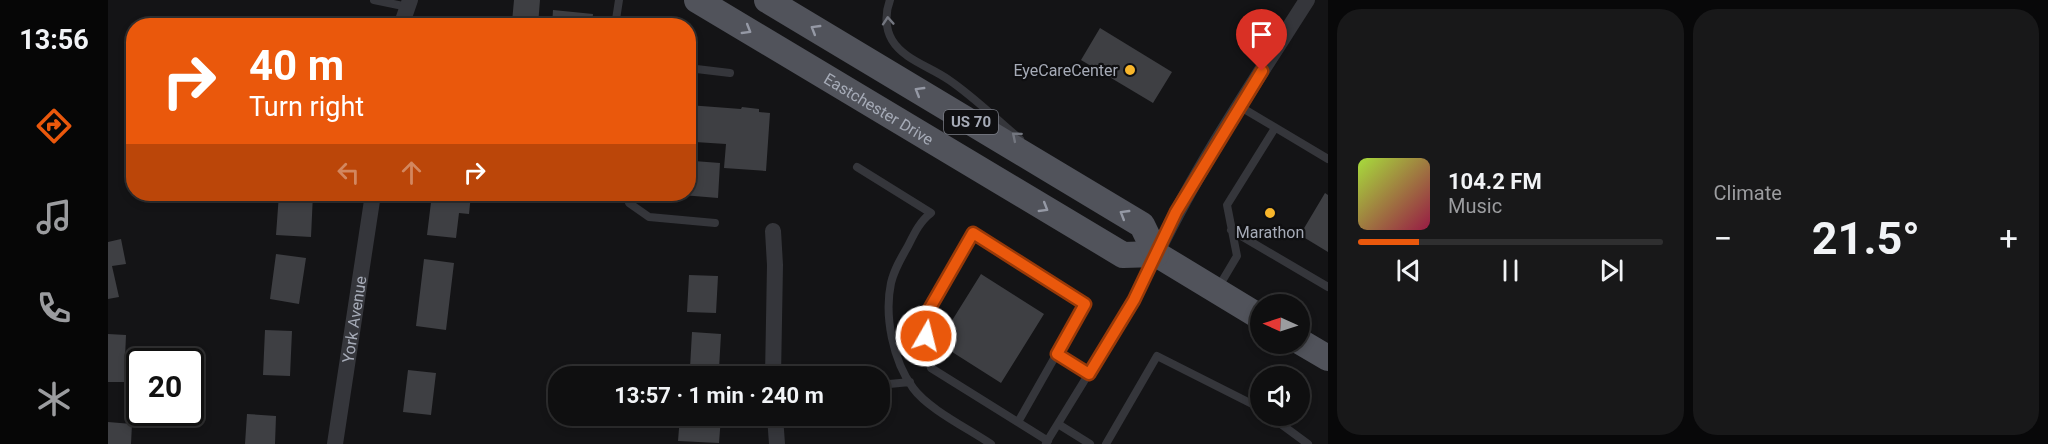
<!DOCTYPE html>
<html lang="en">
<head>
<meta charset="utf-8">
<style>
	:root { --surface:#0f0f10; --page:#181819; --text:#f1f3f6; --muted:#9b9c9f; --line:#2f2f30; --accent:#ea580c }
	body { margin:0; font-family:Roboto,sans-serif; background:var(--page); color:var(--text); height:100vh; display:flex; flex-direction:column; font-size:22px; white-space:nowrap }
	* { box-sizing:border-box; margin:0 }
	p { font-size:20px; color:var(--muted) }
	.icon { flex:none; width:33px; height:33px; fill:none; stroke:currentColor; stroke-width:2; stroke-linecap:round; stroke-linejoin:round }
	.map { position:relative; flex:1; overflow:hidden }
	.sheet { display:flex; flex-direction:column; gap:9px; padding:9px; background:#080809; width:720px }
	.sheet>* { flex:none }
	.banner { position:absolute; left:18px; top:18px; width:570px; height:183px; border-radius:24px; box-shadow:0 3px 9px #0003,0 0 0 2px var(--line); background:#ea580c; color:#fff; overflow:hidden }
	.needle { width:39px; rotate:273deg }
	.fabs { position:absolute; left:1142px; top:294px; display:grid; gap:12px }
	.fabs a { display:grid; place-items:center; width:60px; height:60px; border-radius:50%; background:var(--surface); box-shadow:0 3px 9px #0003,0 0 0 2px var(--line); font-size:30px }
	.speed { position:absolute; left:18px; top:348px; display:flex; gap:12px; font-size:30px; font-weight:700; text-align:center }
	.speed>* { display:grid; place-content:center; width:78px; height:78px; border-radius:50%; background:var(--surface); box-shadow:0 3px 9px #0003,0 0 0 2px var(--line); line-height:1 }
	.speed .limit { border:3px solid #111; border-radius:9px; background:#fff; color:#111 }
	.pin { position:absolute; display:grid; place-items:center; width:51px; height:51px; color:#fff; margin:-62px -26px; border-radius:50% 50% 50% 0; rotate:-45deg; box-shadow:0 0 6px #0007 }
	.pin .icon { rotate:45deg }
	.me { position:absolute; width:66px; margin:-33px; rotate:8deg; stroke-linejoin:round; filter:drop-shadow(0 0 4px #0008) }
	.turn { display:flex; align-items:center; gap:21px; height:126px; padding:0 24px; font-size:27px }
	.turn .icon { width:78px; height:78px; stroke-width:2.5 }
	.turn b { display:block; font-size:42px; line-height:51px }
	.lanes { display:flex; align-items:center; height:57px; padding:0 24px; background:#0003; justify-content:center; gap:30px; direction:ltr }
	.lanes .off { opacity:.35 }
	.big { font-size:45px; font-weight:700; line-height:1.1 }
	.sheet .widget { flex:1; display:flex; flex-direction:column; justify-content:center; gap:9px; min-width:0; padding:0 21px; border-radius:24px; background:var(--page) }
	.song { display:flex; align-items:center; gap:18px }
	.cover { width:72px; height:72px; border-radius:9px; background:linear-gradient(135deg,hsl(80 70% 55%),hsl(340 70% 35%)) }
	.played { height:6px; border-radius:3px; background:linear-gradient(90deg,var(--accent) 20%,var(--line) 20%) }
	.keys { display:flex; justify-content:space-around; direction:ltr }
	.heat { display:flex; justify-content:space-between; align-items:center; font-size:33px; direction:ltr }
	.sheet .tiles { flex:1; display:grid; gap:9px; grid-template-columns:repeat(2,1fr) }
	.trip { position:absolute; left:440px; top:366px; width:342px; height:60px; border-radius:24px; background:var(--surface); box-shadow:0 3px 9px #0003,0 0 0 2px var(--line); font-weight:700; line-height:60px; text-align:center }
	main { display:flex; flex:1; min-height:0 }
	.menu { display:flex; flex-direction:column; width:108px; justify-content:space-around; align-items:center; background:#060606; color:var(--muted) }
	.menu .icon { width:42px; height:42px }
	.menu .on { color:var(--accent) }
	.menu b { font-size:27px; color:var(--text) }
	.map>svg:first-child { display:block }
	.building { fill:#3e3f43 }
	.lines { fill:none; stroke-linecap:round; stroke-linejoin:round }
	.lane { stroke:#35363b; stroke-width:8 }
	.street { stroke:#35363b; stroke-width:16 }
	.primary { stroke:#51535b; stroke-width:26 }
	.oneway { stroke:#73767f }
	.oneway2 { stroke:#9599a5 }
	.route-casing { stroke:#983908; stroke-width:15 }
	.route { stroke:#ea580c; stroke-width:10 }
	.poi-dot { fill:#f8b62b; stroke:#0f0f11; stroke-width:2 }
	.labels { text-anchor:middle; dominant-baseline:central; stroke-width:4.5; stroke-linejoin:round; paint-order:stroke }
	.shield { fill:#0f0f11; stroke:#797c85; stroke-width:1.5 }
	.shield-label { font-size:15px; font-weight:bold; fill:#a6abb7 }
	.poi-label { font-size:16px; fill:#a6abb7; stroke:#0f0f11; text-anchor:end }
	.street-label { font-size:16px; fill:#a6abb7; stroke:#0f0f11 }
</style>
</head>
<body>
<main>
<nav class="menu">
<b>13:56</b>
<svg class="icon on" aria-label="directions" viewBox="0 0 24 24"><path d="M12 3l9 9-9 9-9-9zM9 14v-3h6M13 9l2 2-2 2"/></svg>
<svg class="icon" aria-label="music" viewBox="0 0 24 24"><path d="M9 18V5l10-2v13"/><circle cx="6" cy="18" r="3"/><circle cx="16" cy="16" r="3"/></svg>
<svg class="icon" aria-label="phone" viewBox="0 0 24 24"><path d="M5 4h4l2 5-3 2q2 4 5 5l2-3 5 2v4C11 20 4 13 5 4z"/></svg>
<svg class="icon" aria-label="climate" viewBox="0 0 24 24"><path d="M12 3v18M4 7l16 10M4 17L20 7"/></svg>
</nav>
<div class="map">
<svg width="1220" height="444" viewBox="0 0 1220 444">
	<rect width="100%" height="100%" fill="#141416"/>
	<!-- building -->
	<path class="building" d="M406,0H432L430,25L404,22Z
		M445,10L485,14L484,26H444Z
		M992,28L1064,72L1045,103L973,60Z
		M580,105L633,109L634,107L651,109V112L662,113L658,171L616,168L618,144L587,142L586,161L612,163L610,198L574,195V194H580Z
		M1217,193L1220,195V252L1192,235Z
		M171,194H205L203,237L168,235Z
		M324,194H363L361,214L351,213L348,238L319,235Z
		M13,239L18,264L4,266L11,297L0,299V242Z
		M168,254L198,258L191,304L162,299Z
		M316,259L346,263L338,330L308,326Z
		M873,274L936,314L893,383L830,343Z
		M581,275L610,276L608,313L579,312Z
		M157,330L184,331L182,376L155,375Z
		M584,332L613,334L611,369L582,368Z
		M0,334L18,335L16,382H0Z
		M300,370L328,373L323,415L295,412Z
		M139,414L168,416L167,444H137Z
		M572,416L613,417L611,443L570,441Z
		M0,422L24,424L23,444H0Z"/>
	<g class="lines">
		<!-- lane -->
		<path class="lane" d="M266,0L300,7
			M782,0C777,13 777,28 784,40C796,60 823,67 841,80C866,97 888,119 912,139
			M507,26L511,0
			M580,68L622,73
			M1131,106L1220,159
			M749,167L823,213C812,221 806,234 800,246C793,258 786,270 783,283C776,316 785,361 805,388C820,409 861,429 883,444
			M519,194L521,203L541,217L607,223
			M1123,230L1220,287
			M1110,288L1129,256L1119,205L1167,128
			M949,354L981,374
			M771,385L802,382
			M1162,416L1200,444
			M910,422L977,304L865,233L815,320L823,368L940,441
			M950,424L982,444
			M938,443L1026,300L1047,258
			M998,444L1049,356L1152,408"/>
		<!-- street -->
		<g class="street">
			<path d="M293,26L302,0"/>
			<path d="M1048,254C1091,165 1146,83 1199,0"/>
			<path d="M665,376L667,265L665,231"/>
			<path d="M667,416L669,444"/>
			<path id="s1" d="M227,444L265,194"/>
		</g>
		<!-- primary -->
		<g class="primary">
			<path id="s2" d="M589,0L1015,255L1048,254L1152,317"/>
			<path d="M659,0L1034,225L1048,254"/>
			<path d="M1191,341L1220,358"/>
		</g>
	</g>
	<!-- one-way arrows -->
	<defs><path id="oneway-chevron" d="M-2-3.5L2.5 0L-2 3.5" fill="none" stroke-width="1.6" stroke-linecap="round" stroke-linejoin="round" transform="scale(1.5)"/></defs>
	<g class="oneway">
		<use href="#oneway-chevron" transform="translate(780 21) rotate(-94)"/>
		<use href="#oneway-chevron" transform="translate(908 136) rotate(-140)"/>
	</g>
	<g class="oneway2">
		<use href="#oneway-chevron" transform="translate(707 29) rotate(-149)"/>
		<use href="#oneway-chevron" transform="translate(639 30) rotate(31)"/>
		<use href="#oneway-chevron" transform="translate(811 91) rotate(-149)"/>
		<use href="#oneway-chevron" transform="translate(936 208) rotate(31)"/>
		<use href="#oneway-chevron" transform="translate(1016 214) rotate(-149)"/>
	</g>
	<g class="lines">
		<!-- route casing -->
		<g class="route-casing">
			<path id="route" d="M818,336L815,320L865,233L977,304L949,354L981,374L1026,300L1068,212L1154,71"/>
		</g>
		<!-- route -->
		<use href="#route" class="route"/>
	</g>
	<!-- markers -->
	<g class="poi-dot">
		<circle cx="1022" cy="70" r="6"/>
		<circle cx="1162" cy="213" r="6"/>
	</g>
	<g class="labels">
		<!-- shield labels -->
		<rect class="shield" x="836" y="110" width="54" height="24" rx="4.5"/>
		<g class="shield-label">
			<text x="863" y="122">US 70</text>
		</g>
		<!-- poi labels -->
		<g class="poi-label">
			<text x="1010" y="70">EyeCareCenter</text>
			<text x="1162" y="232" text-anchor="middle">Marathon</text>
		</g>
		<!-- street labels -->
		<g class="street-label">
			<text stroke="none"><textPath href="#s2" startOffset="212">Eastchester Drive</textPath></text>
			<text stroke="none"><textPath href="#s1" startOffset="126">York Avenue</textPath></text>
		</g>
	</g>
</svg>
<div class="fabs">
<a><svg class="needle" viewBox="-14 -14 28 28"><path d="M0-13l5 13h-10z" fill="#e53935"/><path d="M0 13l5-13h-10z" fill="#9b9c9f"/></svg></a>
<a><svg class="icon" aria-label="sound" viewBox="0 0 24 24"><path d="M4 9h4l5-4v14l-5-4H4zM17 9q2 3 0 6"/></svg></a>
</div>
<div class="speed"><div class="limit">20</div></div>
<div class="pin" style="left:1154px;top:71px;background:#d93025"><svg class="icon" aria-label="arrive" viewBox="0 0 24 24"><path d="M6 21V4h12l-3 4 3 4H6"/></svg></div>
<svg class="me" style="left:818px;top:336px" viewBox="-20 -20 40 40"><circle r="17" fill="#ea580c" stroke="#fff" stroke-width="3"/><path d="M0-11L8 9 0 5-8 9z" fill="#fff"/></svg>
<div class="trip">13:57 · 1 min · 240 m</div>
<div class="banner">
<div class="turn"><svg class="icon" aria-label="right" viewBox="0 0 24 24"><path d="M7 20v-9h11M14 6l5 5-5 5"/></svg><div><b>40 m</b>Turn right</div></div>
<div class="lanes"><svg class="icon off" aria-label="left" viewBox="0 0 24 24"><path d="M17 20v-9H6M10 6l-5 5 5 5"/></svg><svg class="icon off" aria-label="ahead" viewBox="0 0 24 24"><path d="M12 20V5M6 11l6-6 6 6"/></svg><svg class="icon" aria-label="right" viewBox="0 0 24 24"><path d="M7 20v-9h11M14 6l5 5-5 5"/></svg></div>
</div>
</div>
<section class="sheet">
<div class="tiles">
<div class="widget">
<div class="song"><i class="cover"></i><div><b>104.2 FM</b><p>Music</p></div></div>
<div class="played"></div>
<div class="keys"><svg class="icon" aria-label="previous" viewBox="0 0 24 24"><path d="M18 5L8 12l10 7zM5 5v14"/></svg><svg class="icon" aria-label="pause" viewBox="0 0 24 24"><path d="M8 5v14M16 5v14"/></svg><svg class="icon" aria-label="next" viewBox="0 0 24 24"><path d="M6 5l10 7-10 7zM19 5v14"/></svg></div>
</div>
<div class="widget"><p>Climate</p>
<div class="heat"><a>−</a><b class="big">21.5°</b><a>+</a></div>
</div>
</div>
</section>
</main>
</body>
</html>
